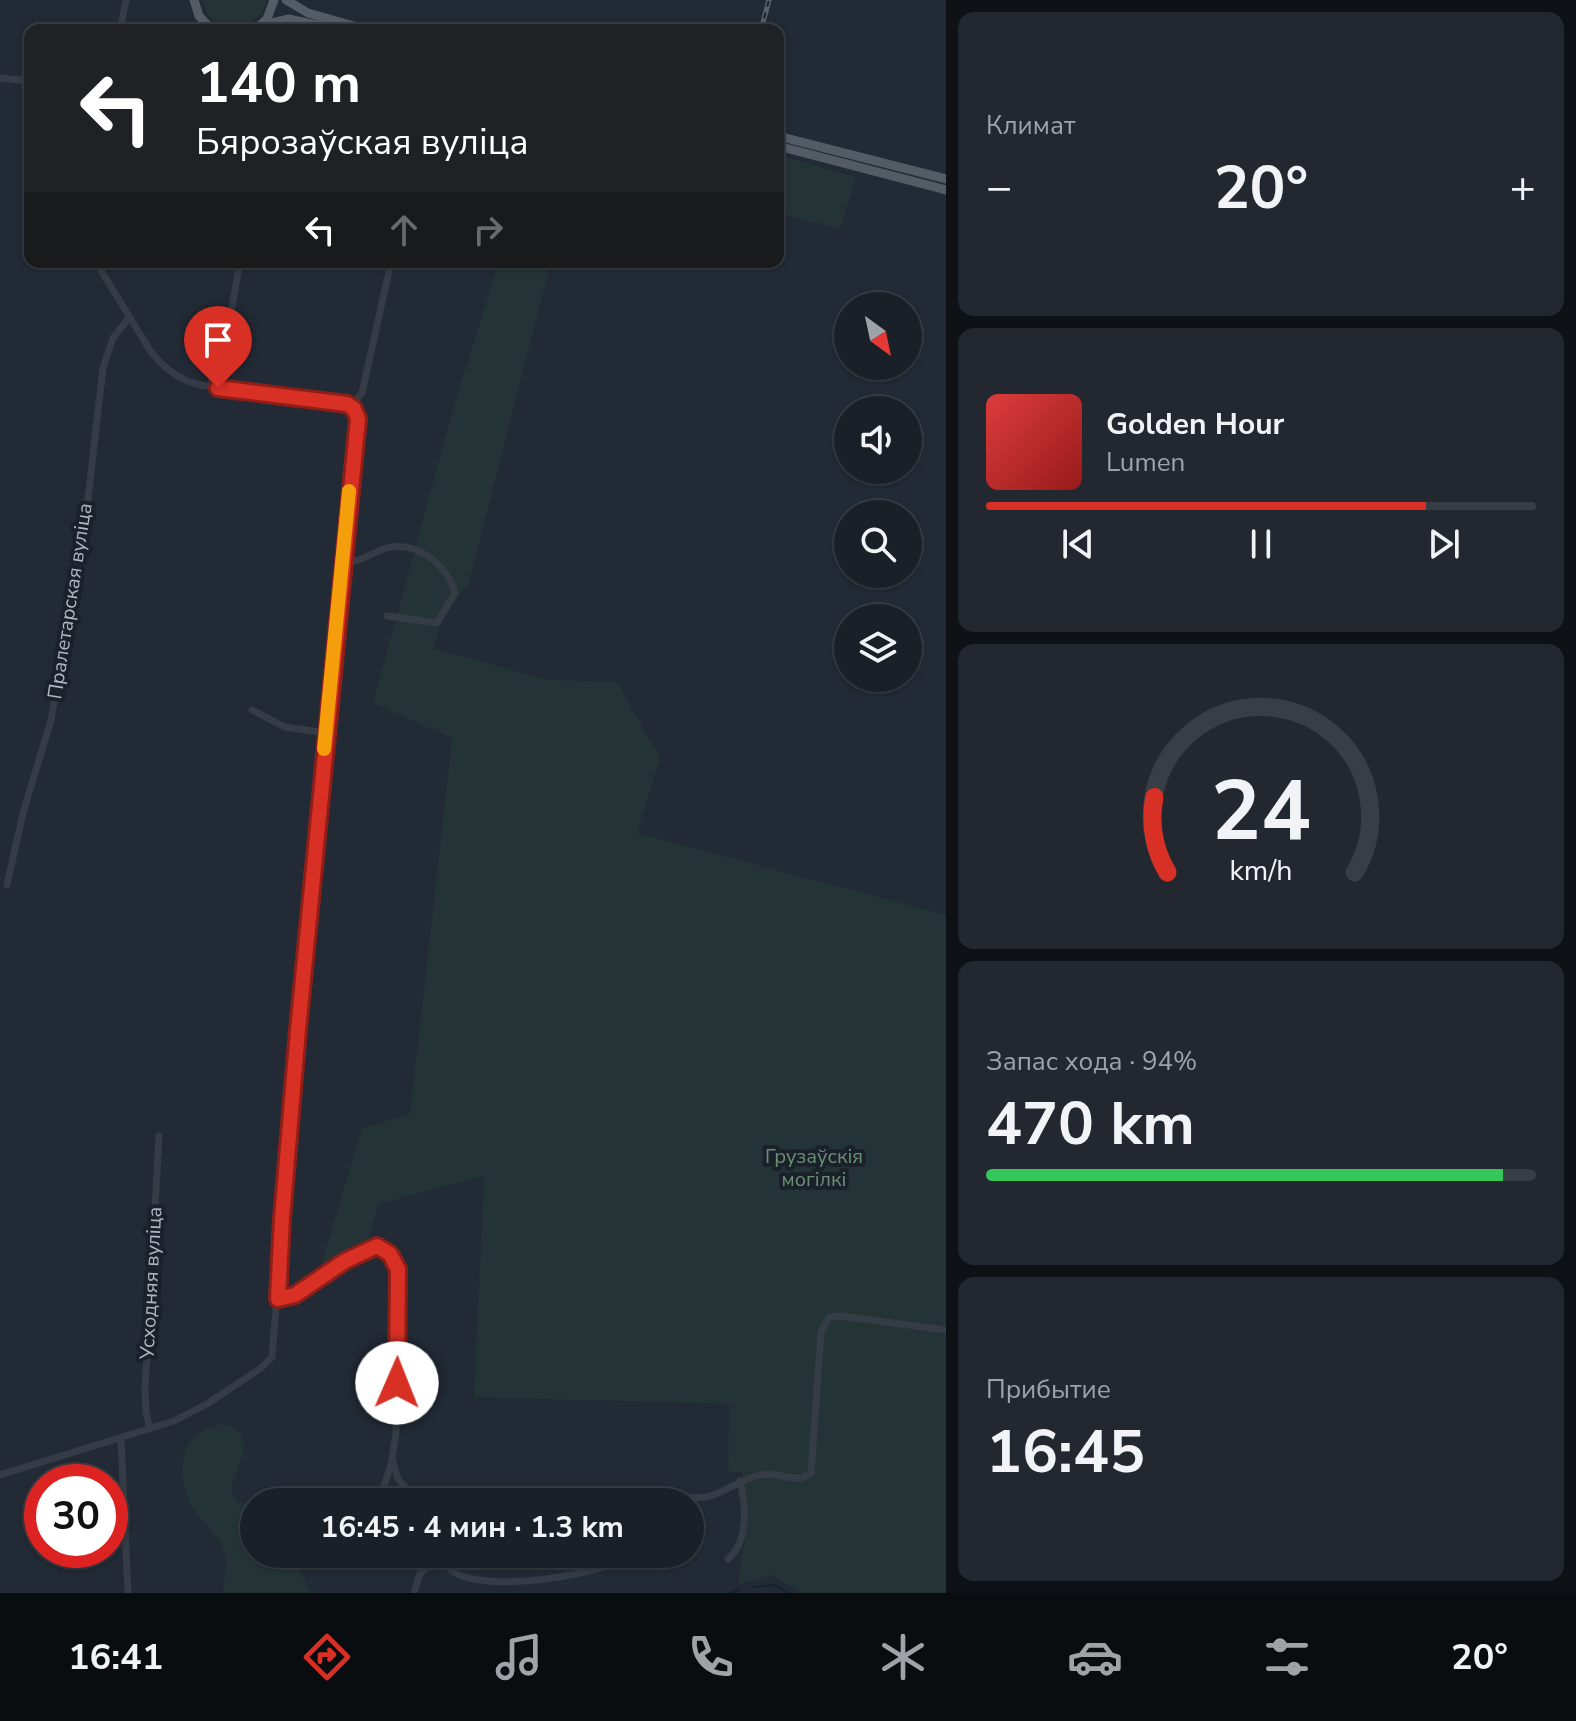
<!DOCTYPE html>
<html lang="ru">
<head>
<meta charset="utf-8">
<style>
	:root { --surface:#1a2028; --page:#232830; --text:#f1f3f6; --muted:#9fa3a8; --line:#383e45; --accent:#d93025 }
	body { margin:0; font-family:"Nunito Sans",sans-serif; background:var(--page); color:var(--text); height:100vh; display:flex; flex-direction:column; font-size:30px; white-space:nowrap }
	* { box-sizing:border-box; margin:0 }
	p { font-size:26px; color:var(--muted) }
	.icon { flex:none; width:44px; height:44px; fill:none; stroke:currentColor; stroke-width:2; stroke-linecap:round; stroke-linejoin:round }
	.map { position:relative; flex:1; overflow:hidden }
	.details { display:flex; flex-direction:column; gap:12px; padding:12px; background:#0e1216; width:630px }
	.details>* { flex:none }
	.banner { position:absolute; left:24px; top:24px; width:760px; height:244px; border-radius:16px; box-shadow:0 2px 6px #0004,0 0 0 2px var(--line); background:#202124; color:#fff; overflow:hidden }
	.needle { width:52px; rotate:147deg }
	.tools { position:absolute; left:834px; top:292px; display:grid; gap:16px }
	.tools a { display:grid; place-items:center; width:88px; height:88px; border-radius:50%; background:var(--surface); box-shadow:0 2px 6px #0004,0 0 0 2px var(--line); font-size:40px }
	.speed { position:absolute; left:24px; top:1464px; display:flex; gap:16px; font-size:40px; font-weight:700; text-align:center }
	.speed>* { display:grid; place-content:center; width:104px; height:104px; border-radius:50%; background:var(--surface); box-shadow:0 2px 6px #0004,0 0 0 2px var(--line); line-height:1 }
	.speed .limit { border:12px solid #d22; background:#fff; color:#111 }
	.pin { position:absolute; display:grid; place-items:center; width:68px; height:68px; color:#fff; margin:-82px -34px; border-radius:50% 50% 50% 0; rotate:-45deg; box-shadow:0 0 8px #0007 }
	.pin .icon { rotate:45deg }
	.me { position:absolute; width:88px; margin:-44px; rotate:1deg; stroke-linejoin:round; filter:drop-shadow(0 0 6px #0008) }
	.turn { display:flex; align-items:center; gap:28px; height:168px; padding:0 40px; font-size:36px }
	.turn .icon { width:104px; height:104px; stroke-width:2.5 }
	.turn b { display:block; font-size:56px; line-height:68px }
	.lanes { display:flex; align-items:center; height:76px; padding:0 40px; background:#0003; justify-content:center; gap:40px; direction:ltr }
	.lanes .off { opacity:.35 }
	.big { font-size:60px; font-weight:700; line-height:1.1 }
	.details .tile { flex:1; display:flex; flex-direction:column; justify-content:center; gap:12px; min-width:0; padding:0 28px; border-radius:16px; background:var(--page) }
	.details .dial { align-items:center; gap:0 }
	.dial svg { height:208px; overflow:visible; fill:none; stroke:var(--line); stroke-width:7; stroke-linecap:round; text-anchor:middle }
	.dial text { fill:var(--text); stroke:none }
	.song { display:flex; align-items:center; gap:24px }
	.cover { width:96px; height:96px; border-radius:12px; background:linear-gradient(135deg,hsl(0 70% 55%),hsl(0 70% 35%)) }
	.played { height:8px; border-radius:4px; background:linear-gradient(90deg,var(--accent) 80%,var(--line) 80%) }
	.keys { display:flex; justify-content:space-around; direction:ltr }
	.heat { display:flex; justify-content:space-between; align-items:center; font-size:44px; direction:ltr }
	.charge { height:12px; border-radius:6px; background:linear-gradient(90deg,#34c759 94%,var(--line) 0) }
	.trip { position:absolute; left:240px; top:1488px; width:464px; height:80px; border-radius:40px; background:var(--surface); box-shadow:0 2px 6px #0004,0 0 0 2px var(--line); font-weight:700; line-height:80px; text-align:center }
	.tabs { display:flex; height:128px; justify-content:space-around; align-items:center; background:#0a0d10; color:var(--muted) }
	.tabs .icon { width:56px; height:56px }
	.tabs .selected { color:var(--accent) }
	.tabs b { font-size:36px; color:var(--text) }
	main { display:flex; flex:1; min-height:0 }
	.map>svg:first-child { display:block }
	.green { fill:#243336 }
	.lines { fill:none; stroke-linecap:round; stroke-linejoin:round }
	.stream { stroke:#172131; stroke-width:2 }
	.minor { stroke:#353c45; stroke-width:7 }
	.major { stroke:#535b65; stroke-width:9 }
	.rail-casing { stroke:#58606c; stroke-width:5 }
	.rail { stroke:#1b212a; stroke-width:2; stroke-dasharray:6; stroke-linecap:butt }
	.route-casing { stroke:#8d1f18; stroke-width:20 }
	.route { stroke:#d93025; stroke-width:14 }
	.slow { stroke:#f59e0b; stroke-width:14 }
	.labels { text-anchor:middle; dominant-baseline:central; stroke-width:8; stroke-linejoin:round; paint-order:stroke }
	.street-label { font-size:20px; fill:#b0b6c2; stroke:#1b212a }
	.park-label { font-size:20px; fill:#6a9073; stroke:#1b212a }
</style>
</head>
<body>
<main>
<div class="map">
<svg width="946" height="1593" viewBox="0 0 946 1593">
	<rect width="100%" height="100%" fill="#222a35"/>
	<!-- green -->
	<path class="green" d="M201,0H267C262,19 247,25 229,30L212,21Z
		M778,155L856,177L840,229L778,213Z
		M499,262H551L469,583L441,621L434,649L550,680L617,682L660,758L637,833L946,915V1593H802L772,1575L738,1584L749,1514L742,1472L728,1473L729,1404L474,1397L484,1176L378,1204L369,1240L321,1265L362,1128L410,1114L452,738L373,703L455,402Z
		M222,1424C262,1433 235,1467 231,1490L238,1502L254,1503V1554H298L300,1572L312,1593H223C224,1579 229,1563 223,1549C217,1533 201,1523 193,1508C174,1474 179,1431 222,1424Z"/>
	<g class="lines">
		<!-- stream -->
		<path class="stream" d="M752,1587L775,1585L787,1593
			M730,1593L739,1590"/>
		<!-- minor -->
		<path class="minor" d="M120,30L126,0
			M0,78L30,81
			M222,366L224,389
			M209,386L222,363L240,262
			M351,406L362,393L391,262
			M343,561C360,564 370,553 386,548C417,540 447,565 455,593L437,623L387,616
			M252,710L285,727L326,733
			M7,885L23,813L51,720L87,507L103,368L113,338L129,318
			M278,1299L295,1295L345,1261L377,1246C396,1255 399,1270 399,1290L396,1432L392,1459L398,1479L419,1502
			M150,1429L146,1413L145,1389L159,1136
			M121,1440L128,1593
			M0,1475L174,1421L207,1404L261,1368L272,1357L301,1002L350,479C353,458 368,418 347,404L200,385C178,380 162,367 149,349L96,262
			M379,1502L392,1461
			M660,1502C675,1492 693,1501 710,1496C730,1490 746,1475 769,1474C784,1474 797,1484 811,1473L821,1332L829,1317L840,1316L946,1330
			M439,1554C444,1561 448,1568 455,1573C492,1593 600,1575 637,1554
			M728,1559C749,1541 746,1505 740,1481
			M414,1593L420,1574L440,1555"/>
		<!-- major -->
		<path class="major" d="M194,0L199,16L212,30
			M286,0L308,13L368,30
			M263,25L289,19L339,30
			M255,30L267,19L274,0
			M778,136L946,179
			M778,146L946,190"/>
		<!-- rail casing -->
		<g class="rail-casing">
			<path id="rail" d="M761,30L769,0"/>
		</g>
		<!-- rail -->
		<use href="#rail" class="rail"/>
	</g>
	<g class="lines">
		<!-- route casing -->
		<g class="route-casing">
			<path id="route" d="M218,388L347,404L354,409L358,419L298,1030L282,1218L278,1299L295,1295L345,1261L377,1246L390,1254L398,1269L397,1383"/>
		</g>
		<!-- route -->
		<use href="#route" class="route"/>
		<!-- slow -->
		<path class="slow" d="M324,749L349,491"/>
	</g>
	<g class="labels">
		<!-- street labels -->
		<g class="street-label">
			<text transform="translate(70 601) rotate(-81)">Пралетарская вуліца</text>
			<text transform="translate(151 1283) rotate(-87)">Усходняя вуліца</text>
		</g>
		<!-- park labels -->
		<g class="park-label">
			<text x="814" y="1156">Грузаўскія<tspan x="814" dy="23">могілкі</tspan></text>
		</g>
	</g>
</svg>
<div class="tools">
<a><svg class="needle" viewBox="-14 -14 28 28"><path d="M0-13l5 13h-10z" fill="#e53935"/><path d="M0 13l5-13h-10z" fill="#9fa3a8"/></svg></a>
<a><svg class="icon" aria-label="sound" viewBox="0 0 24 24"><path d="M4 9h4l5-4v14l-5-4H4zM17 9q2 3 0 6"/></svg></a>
<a><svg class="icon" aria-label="search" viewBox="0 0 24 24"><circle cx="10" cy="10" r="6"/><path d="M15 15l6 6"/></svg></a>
<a><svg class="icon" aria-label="layers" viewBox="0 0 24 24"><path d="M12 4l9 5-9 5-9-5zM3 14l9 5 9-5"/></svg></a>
</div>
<div class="speed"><div class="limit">30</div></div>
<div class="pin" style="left:218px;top:388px;background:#d93025"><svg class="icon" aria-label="arrive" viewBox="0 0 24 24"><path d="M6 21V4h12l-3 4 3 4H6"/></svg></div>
<svg class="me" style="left:397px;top:1383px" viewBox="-20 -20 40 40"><circle r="19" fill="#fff"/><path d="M0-13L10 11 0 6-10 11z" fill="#d93025"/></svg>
<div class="trip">16:45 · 4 мин · 1.3 km</div>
<div class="banner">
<div class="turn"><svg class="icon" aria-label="left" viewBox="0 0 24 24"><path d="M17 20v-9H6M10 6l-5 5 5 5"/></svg><div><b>140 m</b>Бярозаўская вуліца</div></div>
<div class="lanes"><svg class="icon" aria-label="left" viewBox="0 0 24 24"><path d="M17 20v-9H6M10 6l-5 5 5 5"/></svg><svg class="icon off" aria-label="ahead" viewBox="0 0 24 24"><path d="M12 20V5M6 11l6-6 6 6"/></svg><svg class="icon off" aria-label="right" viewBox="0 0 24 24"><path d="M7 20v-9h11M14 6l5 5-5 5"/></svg></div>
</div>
</div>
<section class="details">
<div class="tile"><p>Климат</p>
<div class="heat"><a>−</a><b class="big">20°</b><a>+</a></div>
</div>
<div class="tile">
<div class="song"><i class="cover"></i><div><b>Golden Hour</b><p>Lumen</p></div></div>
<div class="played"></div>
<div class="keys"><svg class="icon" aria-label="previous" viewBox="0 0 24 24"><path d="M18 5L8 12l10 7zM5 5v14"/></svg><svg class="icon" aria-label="pause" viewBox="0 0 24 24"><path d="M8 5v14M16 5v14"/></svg><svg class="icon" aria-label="next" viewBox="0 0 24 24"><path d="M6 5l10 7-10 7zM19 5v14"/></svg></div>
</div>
<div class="tile dial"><svg viewBox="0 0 100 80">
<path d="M14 69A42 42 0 1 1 86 69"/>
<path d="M14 69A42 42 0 0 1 9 40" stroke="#d93025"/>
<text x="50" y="56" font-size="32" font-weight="700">24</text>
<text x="50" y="72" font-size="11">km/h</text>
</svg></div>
<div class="tile"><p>Запас хода · 94%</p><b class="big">470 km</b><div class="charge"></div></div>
<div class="tile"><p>Прибытие</p><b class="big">16:45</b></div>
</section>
</main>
<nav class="tabs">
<b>16:41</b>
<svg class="icon selected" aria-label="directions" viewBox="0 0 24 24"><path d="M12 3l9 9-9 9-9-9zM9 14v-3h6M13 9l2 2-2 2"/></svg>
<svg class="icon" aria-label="music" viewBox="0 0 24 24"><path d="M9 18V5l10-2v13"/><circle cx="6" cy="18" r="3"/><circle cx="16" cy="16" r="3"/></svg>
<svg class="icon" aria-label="phone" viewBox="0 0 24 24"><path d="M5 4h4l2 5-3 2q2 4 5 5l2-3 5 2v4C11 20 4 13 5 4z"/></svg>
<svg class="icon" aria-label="climate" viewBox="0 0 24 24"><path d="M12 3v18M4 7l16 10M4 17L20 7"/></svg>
<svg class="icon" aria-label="car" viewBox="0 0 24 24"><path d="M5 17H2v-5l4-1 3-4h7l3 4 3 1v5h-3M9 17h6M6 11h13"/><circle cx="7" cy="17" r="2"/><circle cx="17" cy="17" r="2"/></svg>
<svg class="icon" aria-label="filters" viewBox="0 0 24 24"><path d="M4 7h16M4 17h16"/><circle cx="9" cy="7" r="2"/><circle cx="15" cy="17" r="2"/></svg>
<b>20°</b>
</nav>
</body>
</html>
